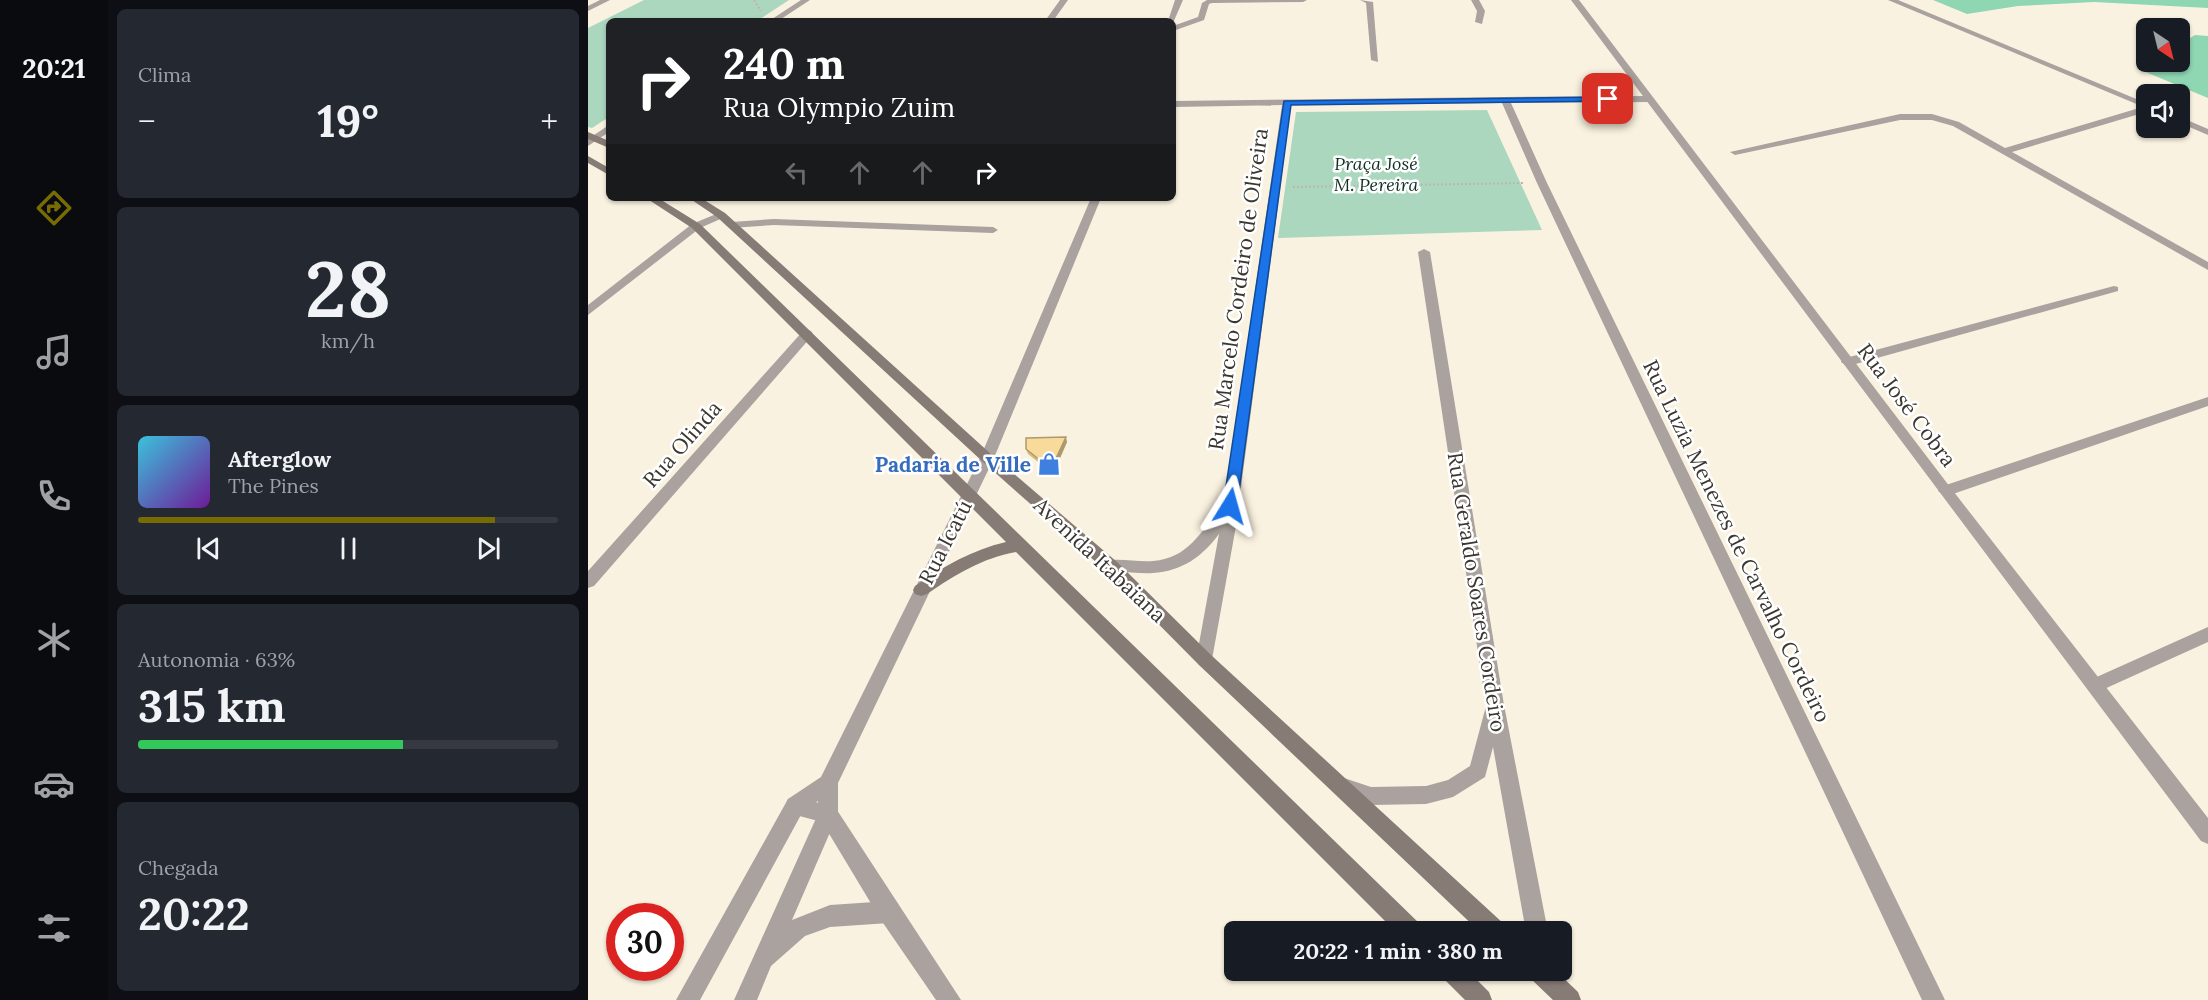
<!DOCTYPE html>
<html lang="pt">
<head>
<meta charset="utf-8">
<style>
	:root { --surface:#171b24; --page:#242831; --text:#f1f3f6; --muted:#9ea1a6; --line:#363941; --accent:#776b03 }
	body { margin:0; font-family:Lora,serif; background:var(--page); color:var(--text); height:100vh; display:flex; flex-direction:column; font-size:22px; white-space:nowrap }
	* { box-sizing:border-box; margin:0 }
	p { font-size:20px; color:var(--muted) }
	.icon { flex:none; width:33px; height:33px; fill:none; stroke:currentColor; stroke-width:2; stroke-linecap:round; stroke-linejoin:round }
	.map { position:relative; flex:1; overflow:hidden }
	.details { display:flex; flex-direction:column; gap:9px; padding:9px; background:#0d0f14; width:480px }
	.details>* { flex:none }
	.hud { position:absolute; left:18px; top:18px; width:570px; height:183px; border-radius:9px; box-shadow:0 2px 4px #0004; background:#202124; color:#fff; overflow:hidden }
	.needle { width:39px; rotate:145deg }
	.buttons { position:absolute; left:1548px; top:18px; display:grid; gap:12px }
	.buttons a { display:grid; place-items:center; width:54px; height:54px; border-radius:9px; background:var(--surface); box-shadow:0 2px 4px #0004; font-size:30px }
	.speed { position:absolute; left:18px; top:903px; display:flex; gap:12px; font-size:30px; font-weight:700; text-align:center }
	.speed>* { display:grid; place-content:center; width:78px; height:78px; border-radius:50%; background:var(--surface); box-shadow:0 2px 4px #0004; line-height:1 }
	.speed .limit { border:9px solid #d22; background:#fff; color:#111 }
	.pin { position:absolute; display:grid; place-items:center; width:51px; height:51px; color:#fff; margin:-26px; border-radius:12px; box-shadow:0 3px 9px #0006 }
	.me { position:absolute; width:66px; margin:-33px; rotate:8deg; stroke-linejoin:round; filter:drop-shadow(0 0 4px #0008) }
	.turn { display:flex; align-items:center; gap:21px; height:126px; padding:0 18px; font-size:27px }
	.turn .icon { width:78px; height:78px; stroke-width:2.5 }
	.turn b { display:block; font-size:42px; line-height:51px }
	.lanes { display:flex; align-items:center; height:57px; padding:0 18px; background:#0003; justify-content:center; gap:30px; direction:ltr }
	.lanes .off { opacity:.35 }
	.big { font-size:45px; font-weight:700; line-height:1.1 }
	.details .card { flex:1; display:flex; flex-direction:column; justify-content:center; gap:9px; min-width:0; padding:0 21px; border-radius:9px; background:var(--page) }
	.details .dial { align-items:center; gap:0 }
	.dial b { font-size:78px; line-height:1 }
	.song { display:flex; align-items:center; gap:18px }
	.cover { width:72px; height:72px; border-radius:9px; background:linear-gradient(135deg,hsl(190 70% 55%),hsl(280 70% 35%)) }
	.played { height:6px; border-radius:3px; background:linear-gradient(90deg,var(--accent) 85%,var(--line) 85%) }
	.keys { display:flex; justify-content:space-around; direction:ltr }
	.heat { display:flex; justify-content:space-between; align-items:center; font-size:33px; direction:ltr }
	.charge { height:9px; border-radius:4px; background:linear-gradient(90deg,#34c759 63%,var(--line) 0) }
	.trip { position:absolute; left:636px; top:921px; width:348px; height:60px; border-radius:9px; background:var(--surface); box-shadow:0 2px 4px #0004; font-weight:700; line-height:60px; text-align:center }
	main { display:flex; flex:1; min-height:0 }
	.dock { display:flex; flex-direction:column; width:108px; justify-content:space-around; align-items:center; background:#090b0e; color:var(--muted) }
	.dock .icon { width:42px; height:42px }
	.dock .current { color:var(--accent) }
	.dock b { font-size:27px; color:var(--text) }
	.map>svg:first-child { display:block }
	.green { fill:#abd7bf }
	.forest { fill:#8fd6b2 }
	.lines { fill:none; stroke-linecap:round; stroke-linejoin:round }
	.path { stroke:#beb7a9; stroke-width:2; stroke-dasharray:2 2; stroke-linecap:butt }
	.service { fill:#aaa29e; fill-rule:evenodd }
	.minor { fill:#aaa29e; fill-rule:evenodd }
	.tertiary { fill:#aaa29e; fill-rule:evenodd }
	.secondary { fill:#877b76; fill-rule:evenodd }
	.wall { fill:#d5bb84 }
	.shaded-wall { fill:#ae996c }
	.building { fill:#f8da9a; stroke:#ae996c; stroke-width:1.5 }
	.route { fill:#1a73e8; stroke:#114b97; stroke-width:1.5 }
	.labels { text-anchor:middle; dominant-baseline:central; stroke-width:5; stroke-linejoin:round; paint-order:stroke }
	.far-park-label { font-size:18px; font-style:italic; fill:#103122; stroke:#fff }
	.street-label { font-size:21px; fill:#3a3630; stroke:#fff }
	.shop-label { font-size:21px; font-weight:bold; fill:#366cbe; stroke:#fff; text-anchor:end }
</style>
</head>
<body>
<main>
<nav class="dock">
<b>20:21</b>
<svg class="icon current" aria-label="directions" viewBox="0 0 24 24"><path d="M12 3l9 9-9 9-9-9zM9 14v-3h6M13 9l2 2-2 2"/></svg>
<svg class="icon" aria-label="music" viewBox="0 0 24 24"><path d="M9 18V5l10-2v13"/><circle cx="6" cy="18" r="3"/><circle cx="16" cy="16" r="3"/></svg>
<svg class="icon" aria-label="phone" viewBox="0 0 24 24"><path d="M5 4h4l2 5-3 2q2 4 5 5l2-3 5 2v4C11 20 4 13 5 4z"/></svg>
<svg class="icon" aria-label="climate" viewBox="0 0 24 24"><path d="M12 3v18M4 7l16 10M4 17L20 7"/></svg>
<svg class="icon" aria-label="car" viewBox="0 0 24 24"><path d="M5 17H2v-5l4-1 3-4h7l3 4 3 1v5h-3M9 17h6M6 11h13"/><circle cx="7" cy="17" r="2"/><circle cx="17" cy="17" r="2"/></svg>
<svg class="icon" aria-label="filters" viewBox="0 0 24 24"><path d="M4 7h16M4 17h16"/><circle cx="9" cy="7" r="2"/><circle cx="15" cy="17" r="2"/></svg>
</nav>
<section class="details">
<div class="card"><p>Clima</p>
<div class="heat"><a>−</a><b class="big">19°</b><a>+</a></div>
</div>
<div class="card dial"><b>28</b><p>km/h</p></div>
<div class="card">
<div class="song"><i class="cover"></i><div><b>Afterglow</b><p>The Pines</p></div></div>
<div class="played"></div>
<div class="keys"><svg class="icon" aria-label="previous" viewBox="0 0 24 24"><path d="M18 5L8 12l10 7zM5 5v14"/></svg><svg class="icon" aria-label="pause" viewBox="0 0 24 24"><path d="M8 5v14M16 5v14"/></svg><svg class="icon" aria-label="next" viewBox="0 0 24 24"><path d="M6 5l10 7-10 7zM19 5v14"/></svg></div>
</div>
<div class="card"><p>Autonomia · 63%</p><b class="big">315 km</b><div class="charge"></div></div>
<div class="card"><p>Chegada</p><b class="big">20:22</b></div>
</section>
<div class="map">
<svg width="1620" height="1000" viewBox="0 0 1620 1000">
	<rect width="100%" height="100%" fill="#faf2e0"/>
	<!-- green -->
	<path class="green" d="M56,0H201L169,21H21V117L4,128L0,127V28Z
		M899,110L954,230L690,238L708,112Z"/>
	<!-- forest -->
	<path class="forest" d="M1345,0H1620V8L1506,2L1430,6L1379,14Z
		M1607,35L1620,36V98L1548,68L1560,62H1592V44Z"/>
	<g class="lines">
		<!-- path -->
		<path class="path" d="M166,0L173,11
			M705,187L935,183"/>
		<!-- service -->
		<path class="service" d="M12,0H22L0,11V6Z
			M1558,106V112L1424,152L1620,262V270L1365,126L1344,120H1312L1147,155L1142,152L1312,114H1344L1371,122L1417,148Z
			M186,219L405,227L410,230L405,233L186,225L143,228L138,225L143,222Z"/>
		<!-- minor -->
		<path class="minor" d="M472,0H480L465,21H457Z
			M587,0H595L585,23V21H580Z
			M619,0H719L715,2L624,3L621,4L616,20L585,31V26L610,17L614,3Z
			M772,0L785,2L790,62L783,60L778,3Z
			M883,0H891L897,11L894,24L887,22L889,11Z
			M917,97L1062,96L1066,99L1062,102L923,103L959,183L1357,1000H1334L949,183L914,103L703,105L648,526L623,665L617,667L611,665L608,660L631,534C614,557 594,571 565,573C551,574 537,571 523,572L517,570L515,566L517,562L523,560C537,559 551,562 565,561C603,558 614,528 636,504L694,105L585,107V101Z
			M503,198H513L406,458L399,463L394,461L392,458Z
			M133,212L138,215L137,217L112,228L0,315V305L104,224Z
			M836,249L842,252L916,705L960,932H938L905,747L897,777L865,797L838,804L783,805L749,793L746,787L749,781L756,778L783,787L838,786L860,780L882,766L898,706L830,252Z
			M1526,286L1530,287V291L1264,365L1259,366L1253,362L1254,359Z
			M219,330L223,331L225,334L223,337L6,586L0,588V571L215,331Z
			M1620,397V406L1362,495L1357,496L1350,491L1352,487Z
			M1620,627V642L1514,690L1508,693L1502,690L1499,685L1502,680Z
			M207,797L247,807L373,1000H348L293,920L234,822L200,813L197,806L200,799Z"/>
		<!-- tertiary -->
		<path class="tertiary" d="M213,0H222L190,21H181Z
			M983,0H991L1362,487L1620,818V844L1613,841Z
			M1300,0H1310L1558,103V108Z
			M1592,117L1620,129V135L1592,123Z
			M21,125V132L0,146V139Z
			M399,453L406,458L250,783V814L204,920L242,905L301,901L309,904L312,912L309,920L301,923L242,927L217,936L183,966L169,1000H146L230,814V801L214,813L112,1000H88L200,799L233,777L392,458Z"/>
		<!-- secondary -->
		<path class="secondary" d="M0,132L21,141V148L0,139Z
			M0,156L21,168V175L0,163Z
			M58,198H70L112,224L832,924L835,932H808L428,552C394,558 367,575 339,594L333,596L327,594L325,590L327,586C356,566 384,550 418,542L104,228Z
			M101,198H113L137,213L404,455L529,562L623,655L916,924L919,932H892L611,665L517,570L394,461L129,217Z
			M852,970H879L901,992L904,1000H877L855,978Z
			M939,970H967L990,992L993,1000H965L942,978Z"/>
	</g>
	<!-- wall -->
	<path class="wall" d="M479,442L465,474L440,454L438,449Z"/>
	<!-- shaded-wall -->
	<path class="shaded-wall" d="M478,437L479,442L465,474L463,469Z"/>
	<!-- building -->
	<path class="building" d="M478,437L463,469L438,449V438Z"/>
	<!-- route -->
	<path class="route" d="M1020,97L1024,99L1023,101L703,105L649,506L647,509H637L635,506L696,101Z"/>
	<!-- icons -->
	<defs>
		<g id="shop-bare" transform="scale(1.8)"><path d="M-5-2.5h2.3a2.7 3.5 0 0 1 5.4 0H5L5.5 6h-11ZM-1.5-2.5h3a1.5 2.3 0 0 0-3 0Z" fill="#3f7fe0" stroke="#fff" stroke-width="2.5" paint-order="stroke"/></g>
	</defs>
	<g fill-rule="evenodd">
		<use href="#shop-bare" x="461" y="464"/>
	</g>
	<g class="labels">
		<!-- far-park labels -->
		<g class="far-park-label">
			<text x="788" y="163">Praça José<tspan x="788" dy="21">M. Pereira</tspan></text>
		</g>
		<!-- street labels -->
		<g class="street-label">
			<text transform="translate(650 289) rotate(-82)">Rua Marcelo Cordeiro de Oliveira</text>
			<text transform="translate(1319 405) rotate(53)">Rua José Cobra</text>
			<text transform="translate(94 444) rotate(-49)">Rua Olinda</text>
			<text transform="translate(1149 541) rotate(64)">Rua Luzia Menezes de Carvalho Cordeiro</text>
			<text transform="translate(357 542) rotate(-63)">Rua Icatú</text>
			<text transform="translate(512 560) rotate(43)">Avenida Itabaiana</text>
			<text transform="translate(889 592) rotate(81)">Rua Geraldo Soares Cordeiro</text>
		</g>
		<!-- shop labels -->
		<g class="shop-label">
			<text x="443" y="464">Padaria de Ville</text>
		</g>
	</g>
</svg>
<div class="buttons">
<a><svg class="needle" viewBox="-14 -14 28 28"><path d="M0-13l5 13h-10z" fill="#e53935"/><path d="M0 13l5-13h-10z" fill="#9ea1a6"/></svg></a>
<a><svg class="icon" aria-label="sound" viewBox="0 0 24 24"><path d="M4 9h4l5-4v14l-5-4H4zM17 9q2 3 0 6"/></svg></a>
</div>
<div class="speed"><div class="limit">30</div></div>
<div class="pin" style="left:1020px;top:99px;background:#d93025"><svg class="icon" aria-label="arrive" viewBox="0 0 24 24"><path d="M6 21V4h12l-3 4 3 4H6"/></svg></div>
<svg class="me" style="left:642px;top:506px" viewBox="-20 -20 40 40"><path d="M0-17L14 15 0 8-14 15z" fill="#1a73e8" stroke="#fff" stroke-width="4"/></svg>
<div class="trip">20:22 · 1 min · 380 m</div>
<div class="hud">
<div class="turn"><svg class="icon" aria-label="right" viewBox="0 0 24 24"><path d="M7 20v-9h11M14 6l5 5-5 5"/></svg><div><b>240 m</b>Rua Olympio Zuim</div></div>
<div class="lanes"><svg class="icon off" aria-label="left" viewBox="0 0 24 24"><path d="M17 20v-9H6M10 6l-5 5 5 5"/></svg><svg class="icon off" aria-label="ahead" viewBox="0 0 24 24"><path d="M12 20V5M6 11l6-6 6 6"/></svg><svg class="icon off" aria-label="ahead" viewBox="0 0 24 24"><path d="M12 20V5M6 11l6-6 6 6"/></svg><svg class="icon" aria-label="right" viewBox="0 0 24 24"><path d="M7 20v-9h11M14 6l5 5-5 5"/></svg></div>
</div>
</div>
</main>
</body>
</html>
